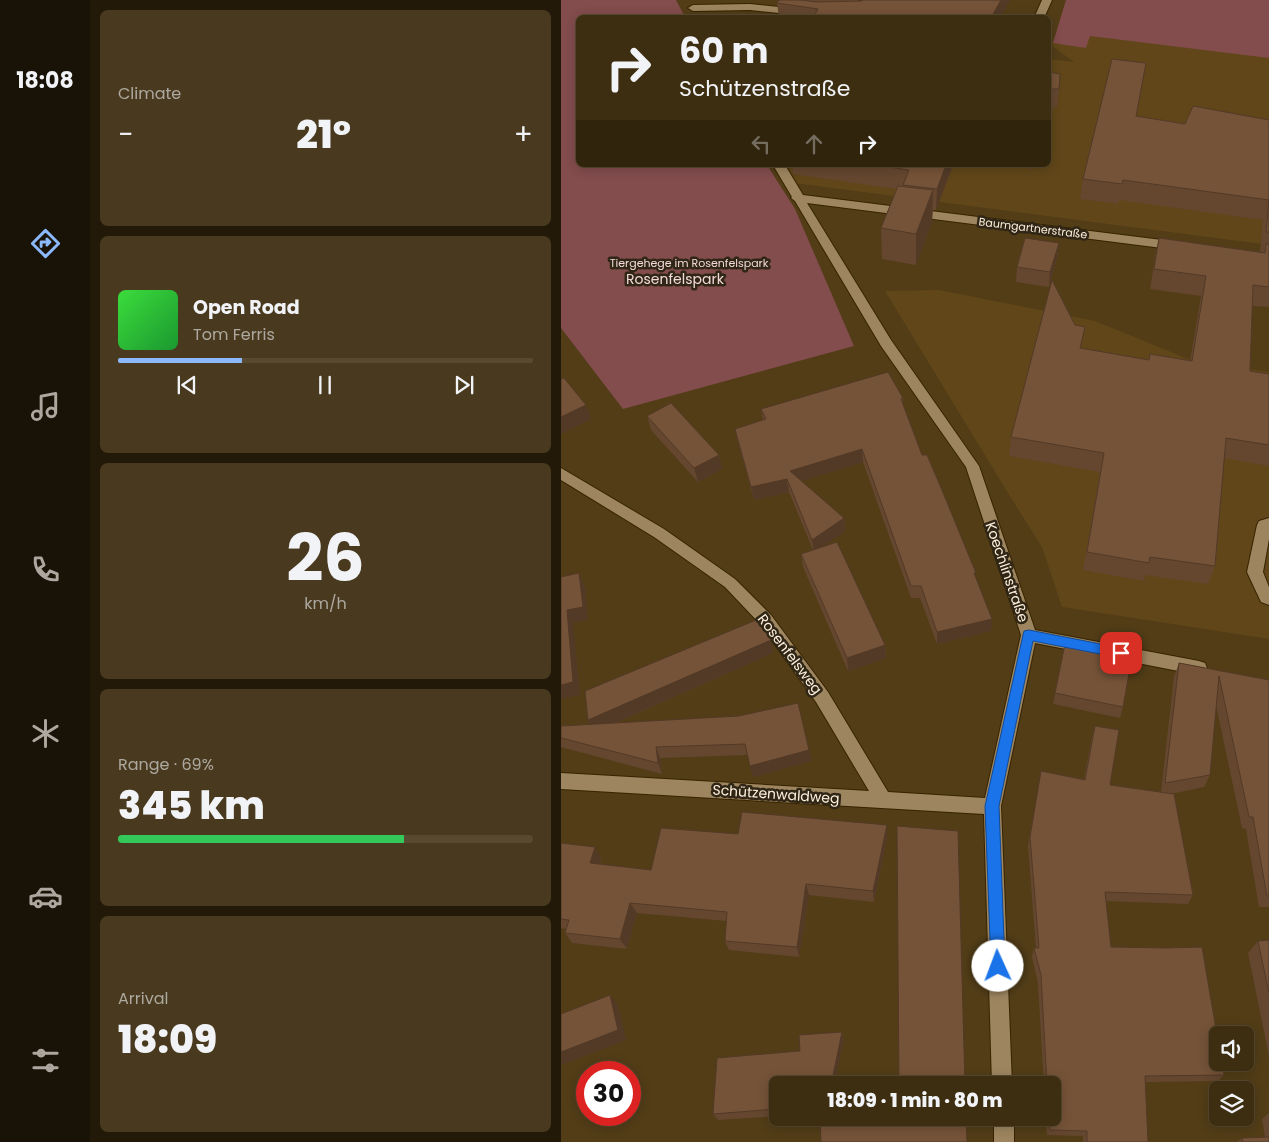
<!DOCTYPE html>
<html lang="en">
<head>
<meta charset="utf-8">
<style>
	:root { --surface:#3e2e11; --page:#493a1f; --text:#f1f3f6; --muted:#ada89f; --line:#574a31; --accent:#8cb9fc }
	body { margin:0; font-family:Poppins,sans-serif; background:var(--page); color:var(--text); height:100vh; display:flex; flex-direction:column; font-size:19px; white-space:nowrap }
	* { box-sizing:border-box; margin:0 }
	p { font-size:16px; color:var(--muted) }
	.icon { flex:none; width:28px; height:28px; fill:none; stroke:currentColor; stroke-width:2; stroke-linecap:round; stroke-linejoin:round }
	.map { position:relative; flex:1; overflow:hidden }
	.panel { display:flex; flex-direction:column; gap:10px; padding:10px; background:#221909; width:471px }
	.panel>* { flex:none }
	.top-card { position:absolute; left:15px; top:15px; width:475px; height:152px; border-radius:8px; box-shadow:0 2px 12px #0003,0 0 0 1px var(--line); background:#3e2e11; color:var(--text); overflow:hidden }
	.fabs { position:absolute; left:648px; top:1026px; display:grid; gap:10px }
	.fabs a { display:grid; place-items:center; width:45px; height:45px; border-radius:8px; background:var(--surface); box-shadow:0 2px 12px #0003,0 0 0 1px var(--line); font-size:25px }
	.speed { position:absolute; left:15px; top:1061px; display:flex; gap:10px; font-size:25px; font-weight:700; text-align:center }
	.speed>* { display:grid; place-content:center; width:65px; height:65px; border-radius:50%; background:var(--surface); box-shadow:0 2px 12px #0003,0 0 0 1px var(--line); line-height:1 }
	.speed .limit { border:8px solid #d22; background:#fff; color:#111 }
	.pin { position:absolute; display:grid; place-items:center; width:42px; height:42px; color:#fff; margin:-21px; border-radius:10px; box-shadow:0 2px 8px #0006 }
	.me { position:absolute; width:55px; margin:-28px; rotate:358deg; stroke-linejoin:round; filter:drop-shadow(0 0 4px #0008) }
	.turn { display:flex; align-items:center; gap:18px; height:105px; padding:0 20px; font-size:22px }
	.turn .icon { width:65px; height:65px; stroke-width:2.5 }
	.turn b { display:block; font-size:35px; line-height:42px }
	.lanes { display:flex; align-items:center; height:48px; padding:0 20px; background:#0003; justify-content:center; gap:25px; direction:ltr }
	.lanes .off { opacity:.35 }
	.big { font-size:38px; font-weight:800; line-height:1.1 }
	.panel .card { flex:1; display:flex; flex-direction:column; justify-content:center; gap:8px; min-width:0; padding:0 18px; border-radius:8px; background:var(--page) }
	.panel .dial { align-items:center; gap:0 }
	.dial b { font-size:65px; line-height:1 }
	.song { display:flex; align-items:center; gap:15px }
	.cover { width:60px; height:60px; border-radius:8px; background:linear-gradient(135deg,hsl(120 70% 55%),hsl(130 70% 35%)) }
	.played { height:5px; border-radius:2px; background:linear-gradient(90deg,var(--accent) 30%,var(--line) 30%) }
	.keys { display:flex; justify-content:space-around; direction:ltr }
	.heat { display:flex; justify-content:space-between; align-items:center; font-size:28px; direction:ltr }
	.charge { height:8px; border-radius:4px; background:linear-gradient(90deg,#34c759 69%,var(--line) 0) }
	.trip { position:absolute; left:208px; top:1076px; width:292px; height:50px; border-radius:8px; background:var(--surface); box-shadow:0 2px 12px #0003,0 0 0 1px var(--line); font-weight:800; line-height:50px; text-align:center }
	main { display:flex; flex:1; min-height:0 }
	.tab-bar { display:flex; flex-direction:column; width:90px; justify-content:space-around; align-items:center; background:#191207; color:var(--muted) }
	.tab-bar .icon { width:35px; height:35px }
	.tab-bar .selected { color:var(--accent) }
	.tab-bar b { font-size:22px; color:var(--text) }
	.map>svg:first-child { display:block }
	.built { fill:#604619 }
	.green { fill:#834c4d }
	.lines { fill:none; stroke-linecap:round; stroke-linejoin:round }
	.lane-casing { stroke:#372300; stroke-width:2 }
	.street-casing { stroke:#372300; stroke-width:2 }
	.lane { fill:#9d855f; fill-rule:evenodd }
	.street { fill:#9d855f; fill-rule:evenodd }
	.wall { fill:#654730 }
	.shaded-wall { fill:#523a27 }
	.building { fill:#755338; stroke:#523a27 }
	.route { fill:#1a73e8; stroke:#114b97 }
	.labels { text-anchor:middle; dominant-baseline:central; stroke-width:5; stroke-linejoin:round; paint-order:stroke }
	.far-street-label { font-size:11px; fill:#fdf0dc; stroke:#302616 }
	.far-park-label { font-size:11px; fill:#f2d9d9; stroke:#302616 }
	.park-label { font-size:14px; fill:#f2d9d9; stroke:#302616 }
	.street-label { font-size:14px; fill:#fdf0dc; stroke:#302616 }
</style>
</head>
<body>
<main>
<nav class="tab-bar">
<b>18:08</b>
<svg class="icon selected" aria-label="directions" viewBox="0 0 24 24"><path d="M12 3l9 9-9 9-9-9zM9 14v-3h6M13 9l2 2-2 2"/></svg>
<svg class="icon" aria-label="music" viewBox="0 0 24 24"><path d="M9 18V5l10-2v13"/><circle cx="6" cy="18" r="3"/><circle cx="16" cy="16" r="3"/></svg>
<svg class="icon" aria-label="phone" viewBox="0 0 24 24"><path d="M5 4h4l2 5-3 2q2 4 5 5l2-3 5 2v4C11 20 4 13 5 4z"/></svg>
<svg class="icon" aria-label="climate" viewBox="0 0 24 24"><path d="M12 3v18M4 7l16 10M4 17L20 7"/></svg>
<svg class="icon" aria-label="car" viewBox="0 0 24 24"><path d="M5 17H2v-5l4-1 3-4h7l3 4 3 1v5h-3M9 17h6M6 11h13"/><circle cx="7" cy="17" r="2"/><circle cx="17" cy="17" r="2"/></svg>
<svg class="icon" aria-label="filters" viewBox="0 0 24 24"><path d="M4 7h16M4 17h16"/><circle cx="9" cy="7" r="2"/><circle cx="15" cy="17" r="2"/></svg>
</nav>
<section class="panel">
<div class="card"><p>Climate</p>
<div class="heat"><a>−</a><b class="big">21°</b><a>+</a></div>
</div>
<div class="card">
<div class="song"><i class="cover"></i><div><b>Open Road</b><p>Tom Ferris</p></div></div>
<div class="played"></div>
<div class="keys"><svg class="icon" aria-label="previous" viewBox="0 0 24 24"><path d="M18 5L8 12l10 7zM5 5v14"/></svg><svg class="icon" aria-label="pause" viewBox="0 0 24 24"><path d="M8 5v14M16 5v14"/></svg><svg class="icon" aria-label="next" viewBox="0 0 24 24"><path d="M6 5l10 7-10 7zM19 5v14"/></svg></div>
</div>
<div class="card dial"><b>26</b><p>km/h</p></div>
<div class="card"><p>Range · 69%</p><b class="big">345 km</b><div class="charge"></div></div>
<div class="card"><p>Arrival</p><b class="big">18:09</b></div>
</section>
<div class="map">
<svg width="708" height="1142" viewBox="0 0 708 1142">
	<rect width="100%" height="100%" fill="#523d17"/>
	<!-- built -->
	<path class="built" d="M505,0H708V245L233,183L226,165H488V59L513,62L491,46Z
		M378,290L534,321L630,360L708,372V639L501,607L481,547L450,498L324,291Z"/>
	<!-- green -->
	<path class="green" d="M0,0H115L124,17L18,18V165H206L234,209L293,346L62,409L0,328Z
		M505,0H708V58L529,36L525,48L492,43Z"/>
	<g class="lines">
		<!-- lane casing -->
		<g class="lane-casing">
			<path id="lane" d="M708,518V539L702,572L708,587V605L700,602L686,572L696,525L698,521Z"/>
		</g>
		<!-- street casing -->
		<g class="street-casing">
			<path id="street" d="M481,0H491L483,18H473Z
				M189,4L238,9L243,12L238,15L189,10L132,11L127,8L132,5Z
				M212,165H224L242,195L617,242L623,246L617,250L246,203L330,340L418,466L474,630L638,661L644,663L646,668L644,673L638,675L474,643L440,806L451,1085H431L423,814L0,789V773L308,791L255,702L200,625L164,587L93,537L0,480V468L103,529L174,579L210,615L267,692L327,792L424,798L460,635L405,467L320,346L234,201L230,198L231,197Z
				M433,1118H453V1142H433Z"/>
		</g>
		<!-- lane -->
		<use href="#lane" class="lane"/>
		<!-- street -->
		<use href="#street" class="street"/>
	</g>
	<!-- wall -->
	<path class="wall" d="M218,0H297V1L439,18H218L216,3Z
		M585,63L575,116L624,124L694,118L708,120V307L691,306L689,371L708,374V466L663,458L654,566L647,584L584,575L583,581L522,570L539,472L448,456L450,437L520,348L588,360L629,361L640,296L589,289L594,258L598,238L699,252L702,220L558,200V204L519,199L522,179Z
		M488,72L498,89L496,107L488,108Z
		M231,165H392L375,210H372L371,221L355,265L321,259L320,228L336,189L232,174Z
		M463,165H471L470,170Z
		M498,243L496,258L488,287L455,282L456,267Z
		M342,398V406L361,455L414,577L430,631L376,644L359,598H350L302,462L240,481L283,518L284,531L260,547L324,645L325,658L287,671L242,567L240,554L252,550L228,492L193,500L177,442L174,429L202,420L200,409Z
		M86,416L158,455L161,469L137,482L90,430Z
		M504,644L562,707L559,718L492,704Z
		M212,653L54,723L248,750L250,761L192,777L187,755L99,758L101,774L0,747V726L29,724Z
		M618,663L708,680V907H698L685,829L681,828L655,705L649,775L643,787L610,794L632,895L627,904L545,901L550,947L663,1075L657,1081L584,1082L587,1142H522V1136L486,1135L485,1118H491V1085H483L477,983L471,957L473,948H475L467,846L480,771L523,779L531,737L534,726L549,785L600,792L613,677Z
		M326,825V837L313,902L248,895L238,957L168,950L164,941L165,921L76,913L66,949L11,943L4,933L5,929L0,928V843L40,858L39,864L90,870L177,834Z
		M708,940V1056L687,953L697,941Z
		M281,1032L283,1040L216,1085V1116L157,1120L152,1114L239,1051Z
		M708,1113V1142H676L681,1138L704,1137L701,1119Z"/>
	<!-- shaded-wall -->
	<path class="shaded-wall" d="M440,0H449L439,18H430Z
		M385,165H392L375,210L376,189Z
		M372,190L371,221L355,265V234Z
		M498,243L496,258L488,287L489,272Z
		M25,405L30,419L0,434V417Z
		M301,449L302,462L231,484L229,471Z
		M158,455L161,469L137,482L133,468Z
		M226,479L228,492L193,500L190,487Z
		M283,518L284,531L253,553L251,540Z
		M18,573L24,587L27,620L12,623L19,695L0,699V685L6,610Z
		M431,619L430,631L376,644V632Z
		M210,640L212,653L33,732L27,720Z
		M324,645L325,658L287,671L286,658Z
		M95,747L99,758L101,774L97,763Z
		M248,750L250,761L192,777L189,766Z
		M326,825V837L313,902L312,891Z
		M34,847L40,858L36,874L29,863Z
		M245,884L248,895L238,957L236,947Z
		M69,903L76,913L66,949L59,939Z
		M49,995L57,1005L65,1040L0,1065V1052Z
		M281,1032L283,1040L273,1085H270Z"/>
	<!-- building -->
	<path class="building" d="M218,0H240L256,2L301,1V0H440L430,18H252L257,9L216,3Z
		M551,59L585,63L575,116L624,124L632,106L708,120V200L562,180L561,184L522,179Z
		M488,72L499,74L498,89H489L488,95Z
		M315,165H385L376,189L342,185L348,170Z
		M337,186L372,190L355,234L320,228Z
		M708,200V232H705Z
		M464,238L498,243L489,272L456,267Z
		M598,238L704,253L705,244H708V287L692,285L689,371L708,374V445L665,438L654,566L589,557L588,563L526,552L543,453L450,437L491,280L514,325L524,327L519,348L588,360L589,354L631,361L645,276L593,269Z
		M327,372L342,398L340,399L361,455H366L381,490L415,573H413L431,619L376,632L360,586H350L301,449L229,471L283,518L251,540L226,479L190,487L174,429L205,419L200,409Z
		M3,378L25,405L0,417V379Z
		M110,403L158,455L133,468L86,416Z
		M276,542L324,645L286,658L240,554Z
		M18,573L22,607L6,610L12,682L0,685V577Z
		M200,618L210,640L27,720L24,691Z
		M504,644L571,657L562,707L494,693Z
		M618,663L708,680V896H706L692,817H688L658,676L649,775L604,783Z
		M237,703L248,750L189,766L184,744L95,747L97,763L0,738V726L178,716Z
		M534,726L558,730L549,785L613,794L632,895L544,892L550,947L604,948L641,947L656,1035V1062H661L663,1075L584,1076L587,1142H526V1131L489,1130L488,1118H491V1085H486L480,975L473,948H478L469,837L480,771L524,780Z
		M181,812L326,825L312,891L245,884L236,947L164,941L166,912L69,903L59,939L4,933L8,920L0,919V843L34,847L29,863L90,870L100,828L177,834Z
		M336,826L397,831L404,1085H338Z
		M708,940V993L697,941Z
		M49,995L57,1030L0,1052V1014Z
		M281,1032L270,1085H216V1109L152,1114L156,1058L239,1051L238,1035Z
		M259,1118H405L406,1142H260Z
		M708,1137V1142H682L681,1138Z"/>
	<!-- route -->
	<path class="route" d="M468,630L560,648L564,649L566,653L564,656L560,658L472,641L438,806L444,966L442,971L437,973L432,971L430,966L424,806L462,635L463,631Z"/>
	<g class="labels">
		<!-- far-street labels -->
		<g class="far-street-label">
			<text transform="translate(472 228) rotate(7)">Baumgartnerstraße</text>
		</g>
		<!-- far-park labels -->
		<g class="far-park-label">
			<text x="128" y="263">Tiergehege im Rosenfelspark</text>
		</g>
		<!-- park labels -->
		<g class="park-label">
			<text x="114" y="279">Rosenfelspark</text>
		</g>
		<!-- street labels -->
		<g class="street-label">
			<text transform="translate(446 572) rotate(71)">Koechlinstraße</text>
			<text transform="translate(229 654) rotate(53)">Rosenfelsweg</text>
			<text transform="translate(215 794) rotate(4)">Schützenwaldweg</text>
		</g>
	</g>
</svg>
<div class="fabs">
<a><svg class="icon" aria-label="sound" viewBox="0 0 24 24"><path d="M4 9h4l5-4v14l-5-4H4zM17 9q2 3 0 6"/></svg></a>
<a><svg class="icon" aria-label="layers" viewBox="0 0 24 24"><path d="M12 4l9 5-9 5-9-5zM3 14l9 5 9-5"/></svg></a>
</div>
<div class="speed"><div class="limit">30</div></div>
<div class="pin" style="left:560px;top:653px;background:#d93025"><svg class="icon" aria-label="arrive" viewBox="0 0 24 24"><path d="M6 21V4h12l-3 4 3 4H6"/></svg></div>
<svg class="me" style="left:437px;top:966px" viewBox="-20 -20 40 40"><circle r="19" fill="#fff"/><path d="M0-13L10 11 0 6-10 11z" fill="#1a73e8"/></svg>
<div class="trip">18:09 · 1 min · 80 m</div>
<div class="top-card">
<div class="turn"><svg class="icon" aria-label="right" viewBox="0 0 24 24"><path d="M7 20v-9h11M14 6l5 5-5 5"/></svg><div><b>60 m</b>Schützenstraße</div></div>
<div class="lanes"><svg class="icon off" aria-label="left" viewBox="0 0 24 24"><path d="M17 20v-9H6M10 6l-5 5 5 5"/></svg><svg class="icon off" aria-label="ahead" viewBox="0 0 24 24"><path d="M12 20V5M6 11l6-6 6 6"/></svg><svg class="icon" aria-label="right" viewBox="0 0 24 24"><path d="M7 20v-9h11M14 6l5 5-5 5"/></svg></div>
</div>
</div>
</main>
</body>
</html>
